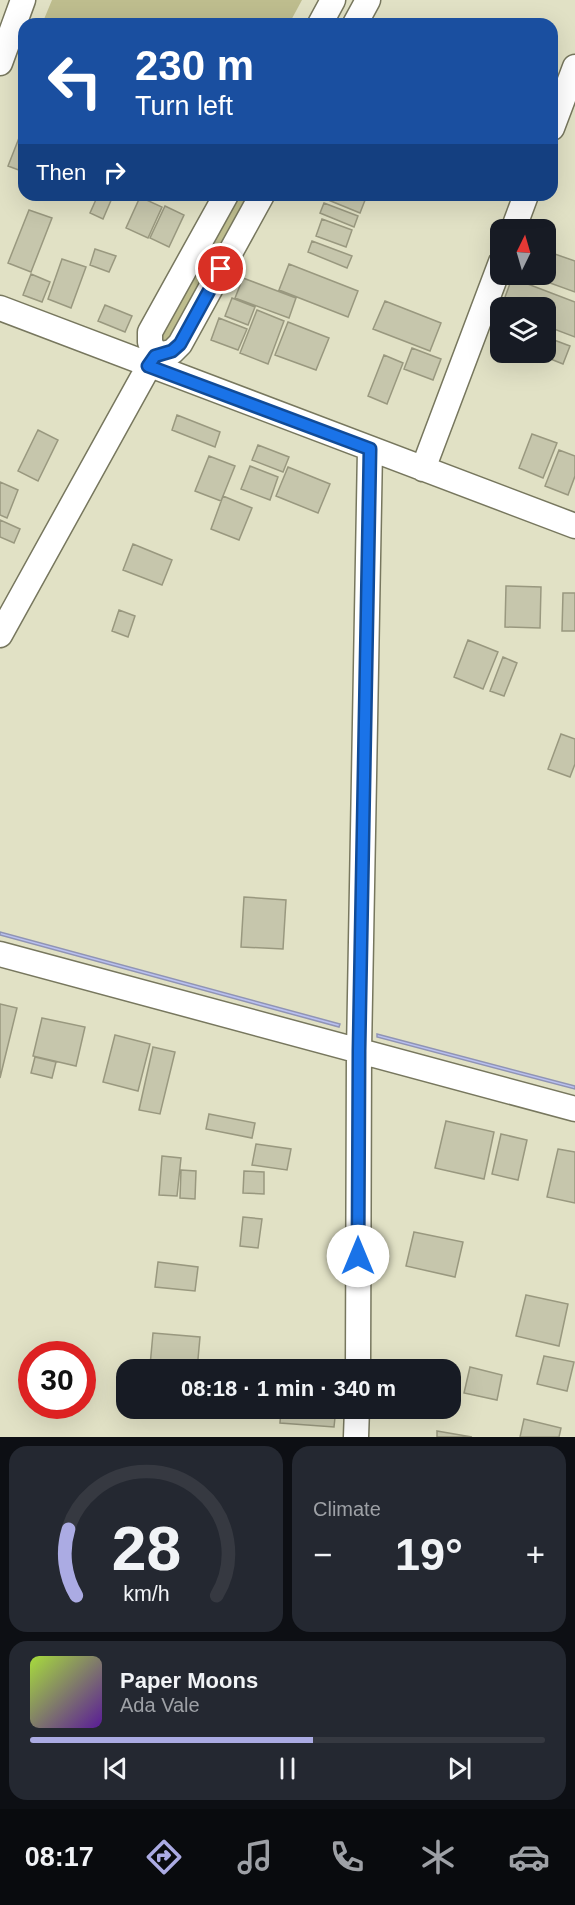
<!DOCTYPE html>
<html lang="en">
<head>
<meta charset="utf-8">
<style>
	:root { --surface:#171b24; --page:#242831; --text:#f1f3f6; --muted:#9ea1a6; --line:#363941; --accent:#ababe3 }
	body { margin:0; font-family:Helvetica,sans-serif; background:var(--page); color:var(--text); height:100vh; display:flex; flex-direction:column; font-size:22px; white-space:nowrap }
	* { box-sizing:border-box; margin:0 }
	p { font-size:20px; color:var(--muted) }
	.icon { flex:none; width:33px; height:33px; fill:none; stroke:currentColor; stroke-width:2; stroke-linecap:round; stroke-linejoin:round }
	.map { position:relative; height:1437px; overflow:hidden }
	.side { display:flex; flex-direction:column; gap:9px; padding:9px; background:#0d0f14; flex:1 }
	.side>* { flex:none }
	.guide { position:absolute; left:18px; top:18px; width:540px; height:183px; border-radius:18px; box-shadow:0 6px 24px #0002; background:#1a4fa0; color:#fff; overflow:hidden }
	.needle { width:39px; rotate:5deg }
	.tools { position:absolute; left:490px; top:219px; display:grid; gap:12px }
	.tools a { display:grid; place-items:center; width:66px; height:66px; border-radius:12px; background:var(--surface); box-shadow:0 6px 24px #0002; font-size:30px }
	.speed { position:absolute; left:18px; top:1341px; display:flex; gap:12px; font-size:30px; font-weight:700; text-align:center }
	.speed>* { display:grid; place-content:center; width:78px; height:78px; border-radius:50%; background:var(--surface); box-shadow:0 6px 24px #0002; line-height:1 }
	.speed .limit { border:9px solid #d22; background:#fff; color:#111 }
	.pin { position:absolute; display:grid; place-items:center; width:51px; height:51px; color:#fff; margin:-26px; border:3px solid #fff; border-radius:50%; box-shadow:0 2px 6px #0007 }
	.me { position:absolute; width:66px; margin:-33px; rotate:0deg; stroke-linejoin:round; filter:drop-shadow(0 0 4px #0008) }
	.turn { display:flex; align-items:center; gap:21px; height:126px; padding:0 18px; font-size:27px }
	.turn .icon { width:78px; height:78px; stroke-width:2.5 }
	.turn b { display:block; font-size:42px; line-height:51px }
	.then { display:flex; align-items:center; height:57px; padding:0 18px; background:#0003; gap:12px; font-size:22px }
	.big { font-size:45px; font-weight:800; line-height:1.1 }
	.side .widget { flex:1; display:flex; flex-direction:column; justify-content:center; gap:9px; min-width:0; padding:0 21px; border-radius:18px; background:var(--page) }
	.side .dial { align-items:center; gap:0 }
	.dial svg { height:156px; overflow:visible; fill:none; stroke:var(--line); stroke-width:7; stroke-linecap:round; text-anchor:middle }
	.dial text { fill:var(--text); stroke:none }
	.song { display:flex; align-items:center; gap:18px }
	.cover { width:72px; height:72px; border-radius:9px; background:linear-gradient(135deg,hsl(80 70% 55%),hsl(270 70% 35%)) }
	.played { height:6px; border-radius:3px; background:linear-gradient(90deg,var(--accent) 55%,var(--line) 55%) }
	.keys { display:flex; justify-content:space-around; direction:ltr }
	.heat { display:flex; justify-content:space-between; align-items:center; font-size:33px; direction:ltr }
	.side .tiles { flex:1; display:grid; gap:9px; grid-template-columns:1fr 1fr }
	.widget:last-child { grid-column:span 2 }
	.trip { position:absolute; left:116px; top:1359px; width:345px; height:60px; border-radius:18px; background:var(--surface); box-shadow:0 6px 24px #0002; font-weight:800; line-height:60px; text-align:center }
	.tabs { display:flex; height:96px; justify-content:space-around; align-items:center; background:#090b0e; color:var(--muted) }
	.tabs .icon { width:42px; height:42px }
	.tabs .current { color:var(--accent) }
	.tabs b { font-size:27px; color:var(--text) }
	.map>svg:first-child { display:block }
	.green { fill:#bebd8e }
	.water { fill:#b9c0f1; stroke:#9094b4; stroke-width:1.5 }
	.building { fill:#c6c6ac; stroke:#99987f; stroke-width:1.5 }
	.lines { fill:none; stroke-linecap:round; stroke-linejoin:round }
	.minor-casing { stroke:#77775e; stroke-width:27 }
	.minor { stroke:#fff; stroke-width:24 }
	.route-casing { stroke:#114b97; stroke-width:15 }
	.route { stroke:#1a73e8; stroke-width:10 }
</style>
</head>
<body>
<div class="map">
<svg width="575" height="1437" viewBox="0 0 575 1437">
	<rect width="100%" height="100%" fill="#e1e1c5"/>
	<!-- green -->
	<path class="green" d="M52,0H302L289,24H42Z
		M236,195H251L172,338L164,340L161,338V331Z"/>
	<!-- water -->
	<path class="water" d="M0,932L340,1024L339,1027L0,935Z
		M377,1034L575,1086V1089L377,1037Z"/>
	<!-- building -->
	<path class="building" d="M19,138L24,140V172L8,166Z
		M98,195L112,198L103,219L90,213Z
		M322,195H367L360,213L321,197Z
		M140,197L162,207L148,238L126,228Z
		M324,203L358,216L354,227L320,213Z
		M165,206L184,215L169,247L150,238Z
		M29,210L52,218L31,272L8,263Z
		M322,219L352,230L346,247L316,236Z
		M312,241L352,256L347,268L308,252Z
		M95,249L116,256L109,272L90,265Z
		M549,252L575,261V292L539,279L540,274H546V260Z
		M62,259L86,267L71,308L48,299Z
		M289,264L358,291L348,317L279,290Z
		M31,274L50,282L42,302L23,295Z
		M243,278L296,298L289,318L235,298Z
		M512,278L575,302V337L546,326V308H501Z
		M232,298L255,307L248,325L225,316Z
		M385,301L441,323L430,351L373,329Z
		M105,305L132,316L125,332L98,321Z
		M257,310L284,321L268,364L240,353Z
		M219,318L247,329L238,350L211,340Z
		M288,322L329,338L316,370L275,355Z
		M546,337L570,346L563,364L533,352H546Z
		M412,348L441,359L433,380L404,369Z
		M384,355L403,363L387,404L368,396Z
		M177,415L220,432L215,447L172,430Z
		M38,430L58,440L38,481L18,471Z
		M532,434L557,443L543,478L519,468Z
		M258,445L289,457L283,472L252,460Z
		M559,450L575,456V476L568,495L545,486Z
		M209,456L235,466L221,501L195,491Z
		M250,466L278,477L270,500L241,489Z
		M288,467L330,484L318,513L276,496Z
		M0,482L18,490L7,518L0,515Z
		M223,496L252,508L239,540L211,529Z
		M0,520L20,529L14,543L0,537Z
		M133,544L172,560L162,585L123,570Z
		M506,586L541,587L540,628L505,627Z
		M563,593H575V631H562Z
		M119,610L135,616L128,637L112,631Z
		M468,640L498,652L483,689L454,677Z
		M503,657L517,663L504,696L490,691Z
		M561,734L575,739V764L570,777L548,769Z
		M244,897L286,900L283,949L241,947Z
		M0,1004L17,1008L0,1078Z
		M42,1018L85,1027L76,1066L33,1056Z
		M115,1035L150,1044L138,1091L103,1082Z
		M153,1047L175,1052L160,1114L139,1110Z
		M35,1057L56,1062L52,1078L31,1073Z
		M209,1114L255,1123L252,1138L206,1129Z
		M446,1121L494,1132L484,1179L435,1168Z
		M501,1134L527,1140L518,1180L492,1174Z
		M256,1144L291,1149L287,1170L252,1165Z
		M558,1149L575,1152V1203L547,1197Z
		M162,1156L181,1158L177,1196L159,1195Z
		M181,1170L196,1171L195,1199L180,1198Z
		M244,1171L264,1172V1194L243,1193Z
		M243,1217L262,1219L258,1248L240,1246Z
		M414,1232L463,1242L455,1277L406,1266Z
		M158,1262L198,1267L195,1291L155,1287Z
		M526,1295L568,1304L559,1346L516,1336Z
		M153,1333L200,1337L197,1370L150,1366Z
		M544,1356L574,1362L567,1391L537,1384Z
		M470,1367L502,1375L497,1400L464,1393Z
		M281,1408H336L334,1427L280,1423Z
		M524,1419L561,1428L559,1437H520Z
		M437,1431L472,1437H437Z"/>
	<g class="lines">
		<!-- minor casing -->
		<g class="minor-casing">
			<path id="minor" d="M320,24L333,0
				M355,24L368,0
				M0,63L23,0
				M552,128L575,67
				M513,230L526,195
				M0,308L575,526
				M155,355L172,352L180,344L262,195
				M155,355L150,342V332L226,195
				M423,469L501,262
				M0,635L155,355
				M0,954L575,1109
				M358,1370L359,1051L370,449
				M356,1437L357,1408"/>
		</g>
		<!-- minor -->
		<use href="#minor" class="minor"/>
	</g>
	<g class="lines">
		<!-- route casing -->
		<g class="route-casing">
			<path id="route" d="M221,269L180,344L172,351L155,356L148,366L370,449L359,1051L358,1256"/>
		</g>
		<!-- route -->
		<use href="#route" class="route"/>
	</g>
</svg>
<div class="tools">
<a><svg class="needle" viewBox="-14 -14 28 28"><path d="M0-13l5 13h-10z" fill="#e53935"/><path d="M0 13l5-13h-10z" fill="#9ea1a6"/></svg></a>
<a><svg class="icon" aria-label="layers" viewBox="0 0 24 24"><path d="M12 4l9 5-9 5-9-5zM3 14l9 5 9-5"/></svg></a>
</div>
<div class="speed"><div class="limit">30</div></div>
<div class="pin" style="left:221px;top:269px;background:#d93025"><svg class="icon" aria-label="arrive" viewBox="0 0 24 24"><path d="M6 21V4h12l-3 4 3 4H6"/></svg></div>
<svg class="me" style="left:358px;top:1256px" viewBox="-20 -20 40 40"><circle r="19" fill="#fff"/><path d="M0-13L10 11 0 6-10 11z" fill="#1a73e8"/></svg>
<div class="trip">08:18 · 1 min · 340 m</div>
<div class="guide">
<div class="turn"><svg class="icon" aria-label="left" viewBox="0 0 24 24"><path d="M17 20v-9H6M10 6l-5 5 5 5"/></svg><div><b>230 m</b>Turn left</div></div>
<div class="then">Then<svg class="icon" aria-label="right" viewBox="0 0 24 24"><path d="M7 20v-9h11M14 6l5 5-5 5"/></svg></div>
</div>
</div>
<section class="side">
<div class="tiles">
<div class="widget dial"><svg viewBox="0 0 100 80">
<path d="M14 69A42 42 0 1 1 86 69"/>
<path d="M14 69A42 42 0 0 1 10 35" stroke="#ababe3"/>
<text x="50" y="56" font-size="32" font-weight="700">28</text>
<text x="50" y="72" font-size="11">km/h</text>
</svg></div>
<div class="widget"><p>Climate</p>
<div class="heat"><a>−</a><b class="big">19°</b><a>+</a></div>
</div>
<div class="widget">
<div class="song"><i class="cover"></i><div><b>Paper Moons</b><p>Ada Vale</p></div></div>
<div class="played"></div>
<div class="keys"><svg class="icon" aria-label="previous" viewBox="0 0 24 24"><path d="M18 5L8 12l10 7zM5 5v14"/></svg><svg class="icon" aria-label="pause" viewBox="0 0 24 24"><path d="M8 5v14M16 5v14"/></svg><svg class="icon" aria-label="next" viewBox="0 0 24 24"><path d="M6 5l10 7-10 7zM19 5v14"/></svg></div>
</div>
</div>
</section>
<nav class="tabs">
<b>08:17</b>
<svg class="icon current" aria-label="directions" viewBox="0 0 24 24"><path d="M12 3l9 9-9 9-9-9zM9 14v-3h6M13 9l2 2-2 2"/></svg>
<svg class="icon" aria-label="music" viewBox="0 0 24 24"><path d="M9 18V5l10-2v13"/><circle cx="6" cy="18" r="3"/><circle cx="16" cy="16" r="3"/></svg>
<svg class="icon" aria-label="phone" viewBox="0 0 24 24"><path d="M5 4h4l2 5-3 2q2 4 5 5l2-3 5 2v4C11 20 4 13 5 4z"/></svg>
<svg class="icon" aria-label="climate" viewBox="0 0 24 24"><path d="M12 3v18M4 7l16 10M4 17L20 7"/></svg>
<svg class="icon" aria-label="car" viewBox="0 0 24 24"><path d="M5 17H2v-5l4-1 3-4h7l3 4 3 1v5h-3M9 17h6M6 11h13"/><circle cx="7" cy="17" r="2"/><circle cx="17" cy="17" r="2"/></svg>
</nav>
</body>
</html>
